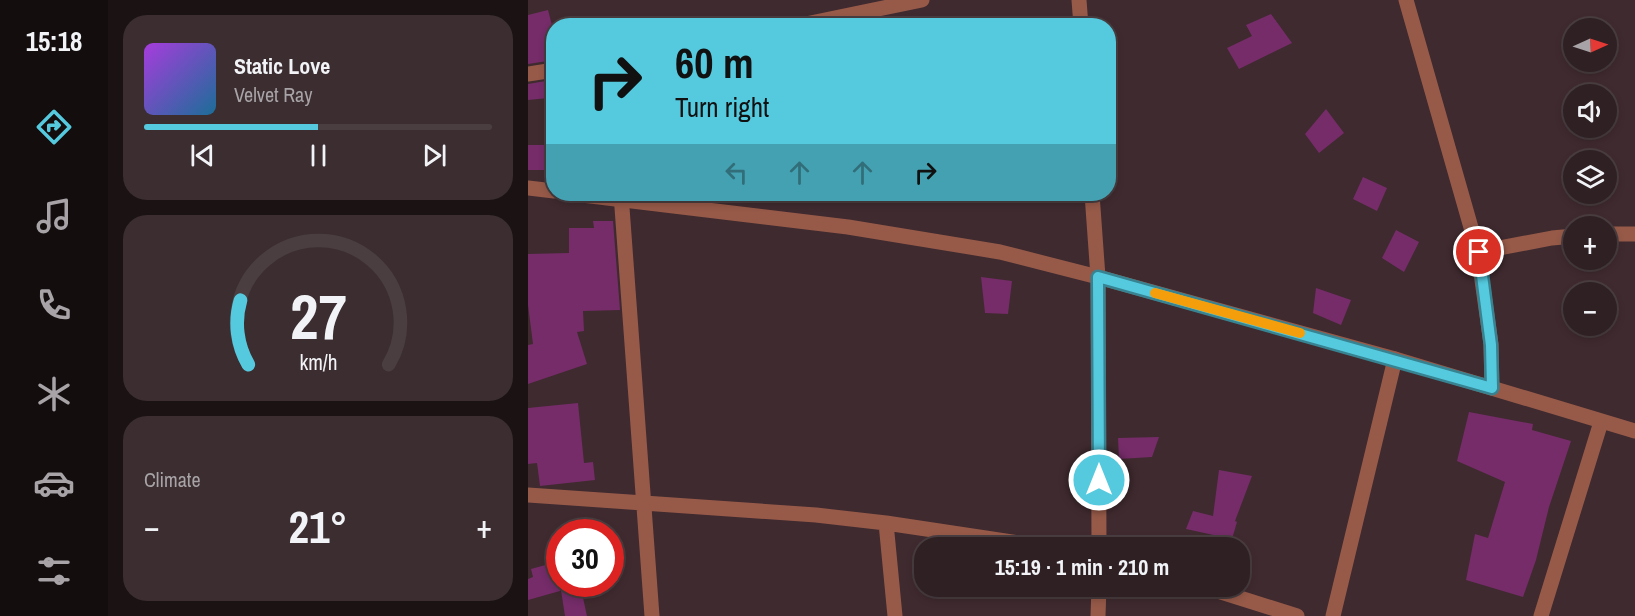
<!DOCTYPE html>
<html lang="en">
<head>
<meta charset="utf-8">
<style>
	:root { --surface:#2f2023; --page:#3b2d30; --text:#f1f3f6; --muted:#a7a3a6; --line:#4a3e41; --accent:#55cadf }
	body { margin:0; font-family:"Archivo Narrow",sans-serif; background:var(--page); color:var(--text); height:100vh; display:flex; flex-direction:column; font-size:22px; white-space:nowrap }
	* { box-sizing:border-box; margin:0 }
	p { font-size:20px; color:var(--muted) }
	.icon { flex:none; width:33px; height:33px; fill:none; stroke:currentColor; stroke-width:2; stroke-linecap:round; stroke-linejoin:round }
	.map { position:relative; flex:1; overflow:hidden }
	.details { display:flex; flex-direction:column; gap:15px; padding:15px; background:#1a1213; width:420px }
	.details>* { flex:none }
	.banner { position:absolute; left:18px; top:18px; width:570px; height:183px; border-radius:24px; box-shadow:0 3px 9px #0003,0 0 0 2px var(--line); background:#55cadf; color:#111; overflow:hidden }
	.needle { width:39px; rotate:87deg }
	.buttons { position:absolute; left:1035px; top:18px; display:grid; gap:12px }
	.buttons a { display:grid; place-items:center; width:54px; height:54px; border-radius:50%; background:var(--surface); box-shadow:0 3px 9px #0003,0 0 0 2px var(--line); font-size:30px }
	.speed { position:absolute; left:18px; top:519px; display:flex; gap:12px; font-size:30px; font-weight:700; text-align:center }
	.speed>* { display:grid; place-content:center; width:78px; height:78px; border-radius:50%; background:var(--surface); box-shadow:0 3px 9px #0003,0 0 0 2px var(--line); line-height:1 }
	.speed .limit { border:9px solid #d22; background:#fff; color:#111 }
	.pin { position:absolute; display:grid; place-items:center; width:51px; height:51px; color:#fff; margin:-26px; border:3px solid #fff; border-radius:50%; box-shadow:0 2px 6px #0007 }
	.me { position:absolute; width:66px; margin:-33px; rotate:0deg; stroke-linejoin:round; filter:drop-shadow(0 0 4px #0008) }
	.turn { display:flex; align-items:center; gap:21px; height:126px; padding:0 30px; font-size:27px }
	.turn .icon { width:78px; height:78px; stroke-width:2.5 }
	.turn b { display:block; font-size:42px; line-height:51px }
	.lanes { display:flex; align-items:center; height:57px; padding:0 30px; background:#0003; justify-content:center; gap:30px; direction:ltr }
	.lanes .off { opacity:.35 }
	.big { font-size:45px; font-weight:700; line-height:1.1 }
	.details .card { flex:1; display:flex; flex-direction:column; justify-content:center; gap:9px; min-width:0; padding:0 21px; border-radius:24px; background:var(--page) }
	.details .dial { align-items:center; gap:0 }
	.dial svg { height:156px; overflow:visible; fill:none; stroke:var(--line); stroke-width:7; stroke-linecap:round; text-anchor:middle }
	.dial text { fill:var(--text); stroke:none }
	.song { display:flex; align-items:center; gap:18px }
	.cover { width:72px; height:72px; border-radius:9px; background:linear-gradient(135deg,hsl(280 70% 55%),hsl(200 70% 35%)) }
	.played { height:6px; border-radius:3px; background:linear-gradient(90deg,var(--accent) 50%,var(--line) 50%) }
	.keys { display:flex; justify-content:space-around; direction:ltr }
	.heat { display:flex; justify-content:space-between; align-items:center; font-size:33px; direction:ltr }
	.trip { position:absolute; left:386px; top:537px; width:336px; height:60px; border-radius:24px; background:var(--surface); box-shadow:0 3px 9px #0003,0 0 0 2px var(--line); font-weight:700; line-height:60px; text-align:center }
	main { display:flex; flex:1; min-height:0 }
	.tabs { display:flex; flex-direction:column; width:108px; justify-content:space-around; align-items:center; background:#130d0e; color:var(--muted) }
	.tabs .icon { width:42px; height:42px }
	.tabs .active { color:var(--accent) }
	.tabs b { font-size:27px; color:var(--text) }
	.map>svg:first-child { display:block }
	.building { fill:#752c69 }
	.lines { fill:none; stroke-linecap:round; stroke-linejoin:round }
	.minor { stroke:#975a49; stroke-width:15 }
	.tertiary { stroke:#975a49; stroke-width:15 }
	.route-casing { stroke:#378391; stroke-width:15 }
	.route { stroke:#55cadf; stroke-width:10 }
	.slow { stroke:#f59e0b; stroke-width:10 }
</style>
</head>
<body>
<main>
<nav class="tabs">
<b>15:18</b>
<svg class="icon active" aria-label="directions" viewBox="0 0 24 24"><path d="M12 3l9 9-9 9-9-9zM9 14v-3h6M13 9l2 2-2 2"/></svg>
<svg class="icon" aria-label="music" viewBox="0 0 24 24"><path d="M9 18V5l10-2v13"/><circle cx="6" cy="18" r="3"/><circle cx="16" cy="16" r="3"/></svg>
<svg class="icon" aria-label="phone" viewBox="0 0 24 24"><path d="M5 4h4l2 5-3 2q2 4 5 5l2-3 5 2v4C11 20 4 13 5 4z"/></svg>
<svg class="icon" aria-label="climate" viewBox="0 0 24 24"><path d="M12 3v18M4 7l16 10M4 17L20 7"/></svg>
<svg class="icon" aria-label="car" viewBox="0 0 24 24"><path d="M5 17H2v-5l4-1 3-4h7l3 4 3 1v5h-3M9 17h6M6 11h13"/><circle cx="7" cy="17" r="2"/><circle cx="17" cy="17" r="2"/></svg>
<svg class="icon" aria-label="filters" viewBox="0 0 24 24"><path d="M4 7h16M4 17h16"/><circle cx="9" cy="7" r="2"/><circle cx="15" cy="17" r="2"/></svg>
</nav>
<section class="details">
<div class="card">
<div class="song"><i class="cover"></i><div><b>Static Love</b><p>Velvet Ray</p></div></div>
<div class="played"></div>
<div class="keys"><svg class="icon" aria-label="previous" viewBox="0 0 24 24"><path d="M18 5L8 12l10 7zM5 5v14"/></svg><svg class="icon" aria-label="pause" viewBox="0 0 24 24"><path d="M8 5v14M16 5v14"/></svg><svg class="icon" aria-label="next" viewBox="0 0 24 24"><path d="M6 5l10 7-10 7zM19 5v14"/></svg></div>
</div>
<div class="card dial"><svg viewBox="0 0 100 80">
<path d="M14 69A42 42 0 1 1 86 69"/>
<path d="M14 69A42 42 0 0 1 10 36" stroke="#55cadf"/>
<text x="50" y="56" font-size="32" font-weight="700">27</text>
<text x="50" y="72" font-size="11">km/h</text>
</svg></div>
<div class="card"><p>Climate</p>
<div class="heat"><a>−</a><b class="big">21°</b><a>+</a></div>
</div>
</section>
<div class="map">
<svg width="1107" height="616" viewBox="0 0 1107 616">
	<rect width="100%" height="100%" fill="#3f2a2f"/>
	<!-- building -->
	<path class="building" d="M20,10L26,33V60L0,64V15Z
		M743,14L764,43L711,69L699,48L724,36L718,25Z
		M18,81L20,98L0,100V84Z
		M798,109L816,133L791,153L777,134Z
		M0,145H19L20,170H0Z
		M835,177L859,188L849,211L825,199Z
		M65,221H85L92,310L55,311L56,331L49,332L59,364L0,384V345L5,344L0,305V254L41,253V228H66Z
		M868,230L891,242L876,272L854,258Z
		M453,277L484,281L480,314L457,313Z
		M788,288L823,300L813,325L785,313Z
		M50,403L56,463L65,462L67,480L12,486L9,463L0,464V408Z
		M941,412L1005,424L1004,430L1043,441L1021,507L1008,560L995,597L938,580L947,534L960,538L977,482L929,461Z
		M631,437L624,457L591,459L590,438Z
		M691,470L724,476L707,521L709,522L704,539L658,529L665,511L685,516Z
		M32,561V591L0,600V579L5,577L3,569Z
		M32,584H52L59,616H37Z"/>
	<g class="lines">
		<!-- minor -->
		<path class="minor" d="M551,0L553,26
			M878,0L950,252L963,344L964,388
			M268,26L394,0
			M0,74L26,70
			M93,194L124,616
			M564,194L570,277L571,548
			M1078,234H1107
			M950,252L1024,238L1046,236
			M0,495L288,515L358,523L525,548
			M358,523L367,616
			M674,586L769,616
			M570,616L571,586
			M805,616L867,359
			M1013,616L1073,422"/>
		<!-- tertiary -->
		<path class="tertiary" d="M0,188L26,191
			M46,194L320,227L472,252L570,277L867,359L1107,431"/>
	</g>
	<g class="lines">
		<!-- route casing -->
		<g class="route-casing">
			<path id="route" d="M571,480L570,277L964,388L963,345L951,252"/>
		</g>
		<!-- route -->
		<use href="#route" class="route"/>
		<!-- slow -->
		<path class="slow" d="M627,293L772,333"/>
	</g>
</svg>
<div class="buttons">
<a><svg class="needle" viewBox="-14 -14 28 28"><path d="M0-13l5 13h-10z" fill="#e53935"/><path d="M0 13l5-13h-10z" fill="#a7a3a6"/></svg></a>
<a><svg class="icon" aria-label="sound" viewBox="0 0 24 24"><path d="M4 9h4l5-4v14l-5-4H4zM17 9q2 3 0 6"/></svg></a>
<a><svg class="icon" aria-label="layers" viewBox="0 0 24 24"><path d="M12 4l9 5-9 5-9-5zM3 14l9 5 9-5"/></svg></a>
<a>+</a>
<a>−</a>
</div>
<div class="speed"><div class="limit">30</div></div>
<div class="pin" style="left:951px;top:252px;background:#d93025"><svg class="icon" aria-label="arrive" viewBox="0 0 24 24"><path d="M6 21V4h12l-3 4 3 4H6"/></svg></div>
<svg class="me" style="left:571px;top:480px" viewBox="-20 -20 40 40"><circle r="17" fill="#55cadf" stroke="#fff" stroke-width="3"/><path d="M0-11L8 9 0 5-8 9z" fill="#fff"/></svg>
<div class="trip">15:19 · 1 min · 210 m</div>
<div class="banner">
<div class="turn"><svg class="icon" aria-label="right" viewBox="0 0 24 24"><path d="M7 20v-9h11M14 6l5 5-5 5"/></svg><div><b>60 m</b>Turn right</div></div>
<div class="lanes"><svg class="icon off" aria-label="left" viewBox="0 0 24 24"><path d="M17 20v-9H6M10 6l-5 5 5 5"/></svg><svg class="icon off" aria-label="ahead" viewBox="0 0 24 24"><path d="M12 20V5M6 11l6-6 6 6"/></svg><svg class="icon off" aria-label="ahead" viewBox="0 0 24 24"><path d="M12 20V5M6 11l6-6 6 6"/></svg><svg class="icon" aria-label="right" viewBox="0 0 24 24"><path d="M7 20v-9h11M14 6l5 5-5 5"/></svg></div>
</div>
</div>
</main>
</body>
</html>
